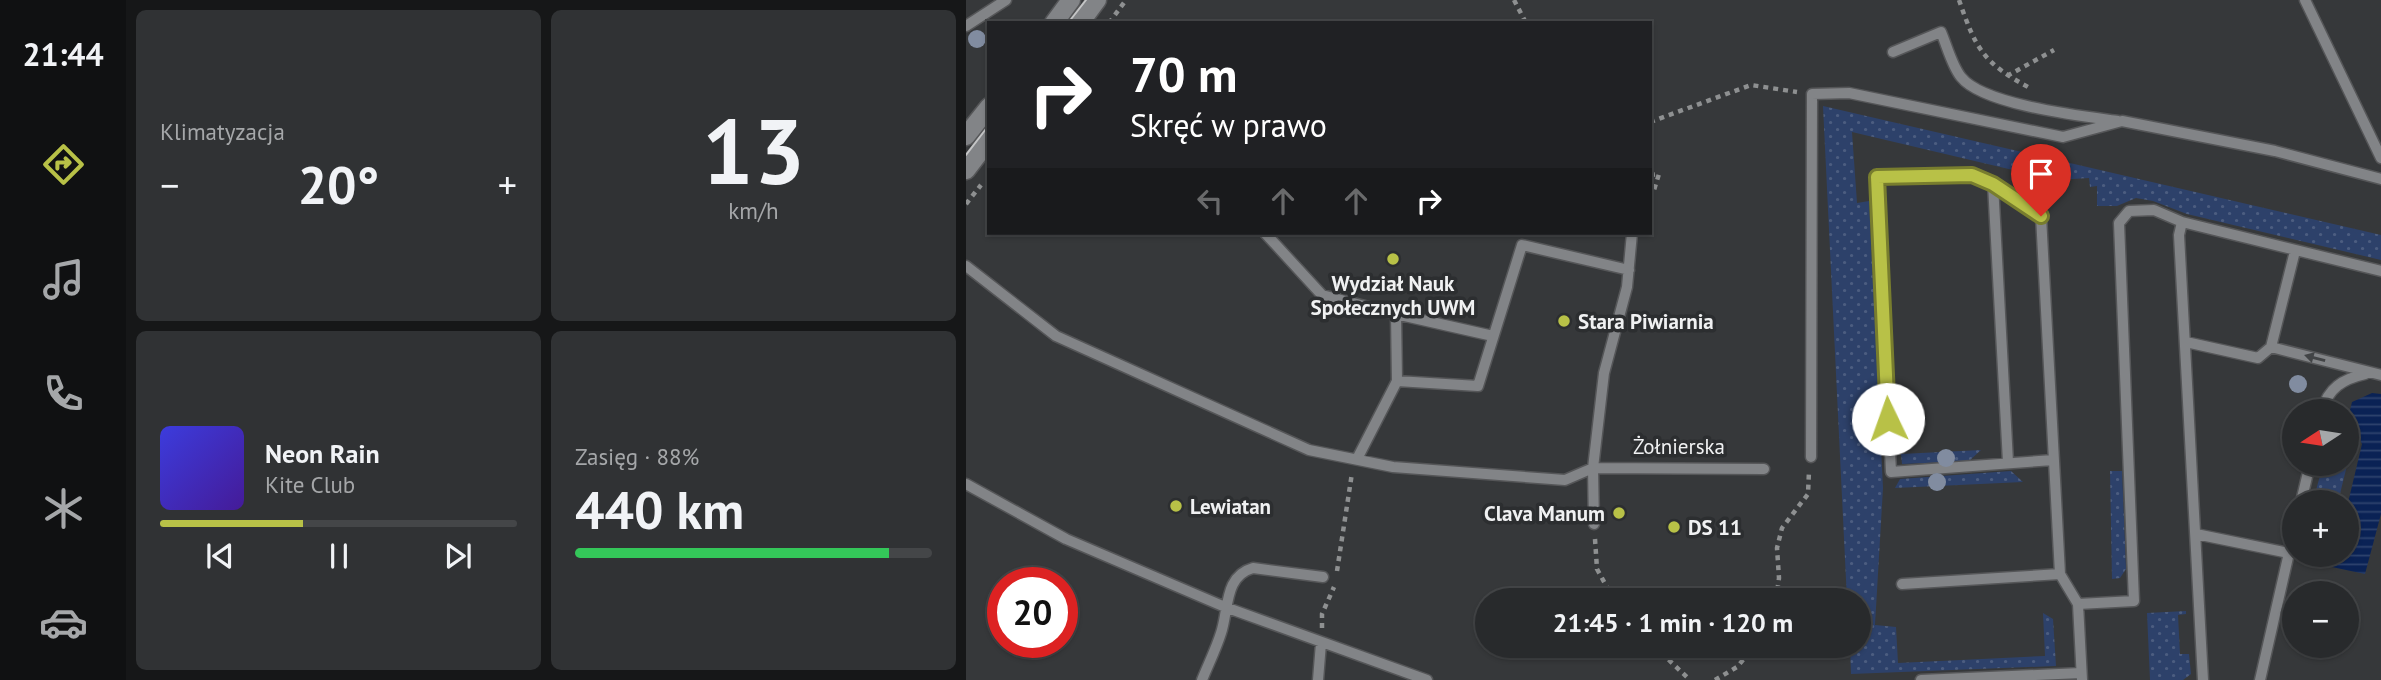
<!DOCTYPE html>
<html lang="pl">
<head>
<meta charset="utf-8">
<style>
	:root { --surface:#282a2c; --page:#303234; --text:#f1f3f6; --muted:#a5a7a9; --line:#444648; --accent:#b8c147 }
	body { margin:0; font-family:"PT Sans",sans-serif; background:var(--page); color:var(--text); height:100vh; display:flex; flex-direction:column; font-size:26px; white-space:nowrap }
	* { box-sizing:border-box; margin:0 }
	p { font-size:23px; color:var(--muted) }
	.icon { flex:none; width:38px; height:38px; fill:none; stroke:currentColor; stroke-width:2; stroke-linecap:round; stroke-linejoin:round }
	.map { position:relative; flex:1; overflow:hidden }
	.sheet { display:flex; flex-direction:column; gap:10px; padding:10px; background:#161718; width:840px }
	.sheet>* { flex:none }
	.guide { position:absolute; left:21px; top:21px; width:665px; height:214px; border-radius:0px; box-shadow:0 2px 5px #0004,0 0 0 2px var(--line); background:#202124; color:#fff; overflow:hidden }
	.needle { width:46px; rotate:258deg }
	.buttons { position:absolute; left:1316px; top:399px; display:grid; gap:14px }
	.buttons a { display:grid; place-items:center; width:77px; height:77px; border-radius:50%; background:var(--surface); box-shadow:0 2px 5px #0004,0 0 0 2px var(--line); font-size:35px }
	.speed { position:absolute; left:21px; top:567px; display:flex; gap:14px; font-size:35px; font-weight:700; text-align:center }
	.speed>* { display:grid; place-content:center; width:91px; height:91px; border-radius:50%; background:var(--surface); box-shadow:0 2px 5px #0004,0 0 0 2px var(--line); line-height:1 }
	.speed .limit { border:10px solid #d22; background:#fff; color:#111 }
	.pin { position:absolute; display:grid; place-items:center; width:60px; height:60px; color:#fff; margin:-72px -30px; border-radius:50% 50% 50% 0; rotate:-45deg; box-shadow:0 0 7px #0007 }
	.pin .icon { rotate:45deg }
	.me { position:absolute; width:77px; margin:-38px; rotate:357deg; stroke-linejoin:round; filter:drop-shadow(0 0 5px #0008) }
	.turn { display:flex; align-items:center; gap:24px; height:147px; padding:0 28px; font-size:32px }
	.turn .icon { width:91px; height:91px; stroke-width:2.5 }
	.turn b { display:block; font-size:49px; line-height:60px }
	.lanes { display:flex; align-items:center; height:66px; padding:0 28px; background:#0003; justify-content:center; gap:35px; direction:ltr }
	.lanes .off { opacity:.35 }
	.big { font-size:52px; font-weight:600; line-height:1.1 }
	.sheet .card { flex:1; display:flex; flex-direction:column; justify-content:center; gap:10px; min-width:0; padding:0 24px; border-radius:10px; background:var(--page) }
	.sheet .dial { align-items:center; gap:0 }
	.dial b { font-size:91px; line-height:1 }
	.song { display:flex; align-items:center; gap:21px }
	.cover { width:84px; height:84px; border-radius:10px; background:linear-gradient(135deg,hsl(240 70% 55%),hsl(260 70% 35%)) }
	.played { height:7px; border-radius:4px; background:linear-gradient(90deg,var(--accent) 40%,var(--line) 40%) }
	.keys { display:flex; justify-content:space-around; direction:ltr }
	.heat { display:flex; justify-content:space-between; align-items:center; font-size:38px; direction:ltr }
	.charge { height:10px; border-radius:5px; background:linear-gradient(90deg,#34c759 88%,var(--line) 0) }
	.sheet .tiles { flex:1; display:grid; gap:10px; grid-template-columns:repeat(2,1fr) }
	.trip { position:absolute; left:509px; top:588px; width:396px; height:70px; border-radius:35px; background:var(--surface); box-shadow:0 2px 5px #0004,0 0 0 2px var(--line); font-weight:600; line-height:70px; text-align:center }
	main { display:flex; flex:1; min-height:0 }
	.tabs { display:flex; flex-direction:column; width:126px; justify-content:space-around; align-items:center; background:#101112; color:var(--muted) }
	.tabs .icon { width:49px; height:49px }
	.tabs .active { color:var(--accent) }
	.tabs b { font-size:32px; color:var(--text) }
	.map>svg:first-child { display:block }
	.grass { fill:url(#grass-dots) }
	.water { fill:url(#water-rules) }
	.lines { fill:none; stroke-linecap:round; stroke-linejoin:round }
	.service-casing { stroke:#555658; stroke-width:13 }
	.tertiary-casing { stroke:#555658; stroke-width:21 }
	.path { stroke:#8e9091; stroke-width:4.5; stroke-dasharray:5 5; stroke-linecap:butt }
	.service { stroke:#828487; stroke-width:10 }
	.tertiary { stroke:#828487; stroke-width:18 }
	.tram { stroke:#c4c5c6; stroke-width:2 }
	.tree { fill:#818ca0 }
	.oneway { fill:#424446 }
	.route-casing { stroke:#787d2e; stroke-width:18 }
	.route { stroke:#b8c147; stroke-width:12 }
	.poi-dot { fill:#b8c147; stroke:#2c2e30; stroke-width:2.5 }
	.labels { text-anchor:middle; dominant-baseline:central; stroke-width:7; stroke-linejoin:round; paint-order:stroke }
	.poi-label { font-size:21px; font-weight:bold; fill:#f0f1f2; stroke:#2c2e30; text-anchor:start }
	.street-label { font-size:21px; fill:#f0f1f2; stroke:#2c2e30 }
</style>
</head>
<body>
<main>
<nav class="tabs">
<b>21:44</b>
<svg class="icon active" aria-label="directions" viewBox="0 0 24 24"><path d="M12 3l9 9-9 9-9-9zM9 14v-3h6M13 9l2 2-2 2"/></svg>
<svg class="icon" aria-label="music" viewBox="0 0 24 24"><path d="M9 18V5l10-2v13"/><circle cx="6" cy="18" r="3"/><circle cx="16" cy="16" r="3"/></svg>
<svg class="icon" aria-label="phone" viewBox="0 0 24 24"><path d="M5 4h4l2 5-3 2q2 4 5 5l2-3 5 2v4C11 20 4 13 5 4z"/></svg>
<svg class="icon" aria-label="climate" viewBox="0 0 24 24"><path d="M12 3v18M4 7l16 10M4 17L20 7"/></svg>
<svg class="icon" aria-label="car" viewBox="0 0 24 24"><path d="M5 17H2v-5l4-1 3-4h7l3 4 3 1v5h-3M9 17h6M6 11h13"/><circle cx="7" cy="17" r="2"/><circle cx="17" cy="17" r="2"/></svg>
</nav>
<section class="sheet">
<div class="tiles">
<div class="card"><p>Klimatyzacja</p>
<div class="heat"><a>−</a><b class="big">20°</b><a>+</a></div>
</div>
<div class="card dial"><b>13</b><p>km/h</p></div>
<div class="card">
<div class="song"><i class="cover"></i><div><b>Neon Rain</b><p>Kite Club</p></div></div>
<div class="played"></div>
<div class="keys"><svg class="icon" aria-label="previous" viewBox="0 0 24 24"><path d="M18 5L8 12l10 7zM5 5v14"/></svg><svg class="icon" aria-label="pause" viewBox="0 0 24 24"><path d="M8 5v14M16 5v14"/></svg><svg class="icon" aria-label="next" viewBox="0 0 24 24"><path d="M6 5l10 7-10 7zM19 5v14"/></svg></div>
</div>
<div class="card"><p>Zasięg · 88%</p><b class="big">440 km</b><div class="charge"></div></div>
</div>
</section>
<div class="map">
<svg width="1415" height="680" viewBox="0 0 1415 680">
	<defs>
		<pattern id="grass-dots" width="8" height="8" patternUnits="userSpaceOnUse" patternTransform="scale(1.75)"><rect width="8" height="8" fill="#2d416a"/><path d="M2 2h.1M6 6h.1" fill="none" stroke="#4c5d80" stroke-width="1.8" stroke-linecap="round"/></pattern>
		<pattern id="water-rules" width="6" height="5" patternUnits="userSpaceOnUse" patternTransform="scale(1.75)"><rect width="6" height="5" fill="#0a2255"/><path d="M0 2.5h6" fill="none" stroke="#2e436e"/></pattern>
	</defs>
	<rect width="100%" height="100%" fill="#36383a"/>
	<!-- grass -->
	<path class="grass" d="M857,106L1415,235V260L1221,214L1187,201L1170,198L1151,206H1131V186L1124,187L1123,178L1089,180L886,132L891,203L903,201L917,488L909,625L930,627L932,663L1079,656L1077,613L1087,619L1090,666L885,674L884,646H892V600H881Z
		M1381,437L1386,445L1372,502H1347L1357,464H1381Z
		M1015,450L1003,461L936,464L935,454Z
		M1045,471L1057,482L929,488L934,479Z
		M1144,471H1156L1160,569L1154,578L1146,579Z
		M1220,611V614L1212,615L1214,654H1223L1225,674L1217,680H1184L1181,613Z"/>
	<!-- water -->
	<path class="water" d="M1406,393L1415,394V514L1399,574L1366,567L1369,555H1381V507L1396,444L1382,418L1386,402Z"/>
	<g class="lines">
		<!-- service casing -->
		<g class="service-casing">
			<path id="service" d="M1339,0L1415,158
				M0,26L40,0
				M927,52L975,32C981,46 986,66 995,77C1017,105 1116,116 1152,121
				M1027,184L1042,462
				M1216,222L1213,235L1237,680
				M299,233L356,295L430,314L431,381
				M0,266L90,336L343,450L427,467L599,480L627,468L798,469
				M430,314L527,336
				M1220,342L1292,358L1305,347L1415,375
				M1305,347L1329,251
				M1356,411C1362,388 1377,379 1399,374
				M845,457L846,94L883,93L1097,137L1156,121L1309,151L1415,179
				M391,459L431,381L512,386L556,245L663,270
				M1087,460L925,472L911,177L1006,175L1027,184L1075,216L1094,574L1112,604L1116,680
				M0,484L100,539L259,607L461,680
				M1335,502L1344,464
				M628,524L627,468L638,373L661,287L666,233
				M1230,534L1323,553
				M936,584L1094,574
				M1112,604L1168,601L1153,223L1163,211L1188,210L1216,222L1415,271
				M236,680C242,665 250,649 255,633C263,609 258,576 287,568L357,577
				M352,680L355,643
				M955,680L1115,673
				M1294,680L1328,531"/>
		</g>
		<!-- tertiary casing -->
		<g class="tertiary-casing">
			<path id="tertiary" d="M88,23L105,0
				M114,23L131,0
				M0,136L23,107
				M0,170L23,140"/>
		</g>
		<!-- path -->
		<path class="path" d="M548,0L560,23
			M993,0C1010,49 1017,63 1064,88
			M143,23L160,0
			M1041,76L1088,50
			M684,122L785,85L831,92
			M684,175L693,174L688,190H684
			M0,204L15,185
			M629,539L631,569L648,600
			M371,571L386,473
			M810,600L813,578L811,548L816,528L842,494L843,471
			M356,628V614L368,587
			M688,646L724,680
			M749,680L771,667L789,646"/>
		<!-- service -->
		<use href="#service" class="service"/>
		<!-- tertiary -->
		<use href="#tertiary" class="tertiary"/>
		<!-- tram -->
		<path class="tram" d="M102,23L120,0
			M0,155L23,125"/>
	</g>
	<!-- trees -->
	<g class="tree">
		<circle cx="11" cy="39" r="9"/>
		<circle cx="1332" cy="384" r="9"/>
		<circle cx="980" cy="458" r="9"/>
		<circle cx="971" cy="482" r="9"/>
	</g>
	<!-- one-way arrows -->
	<defs><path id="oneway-solid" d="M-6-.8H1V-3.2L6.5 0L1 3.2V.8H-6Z" transform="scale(1.75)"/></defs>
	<use class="oneway" href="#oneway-solid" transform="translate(1349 358) rotate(-165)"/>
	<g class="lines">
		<!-- route casing -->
		<g class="route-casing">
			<path id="route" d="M922,419L911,177L1006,175L1027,184L1075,216"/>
		</g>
		<!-- route -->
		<use href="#route" class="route"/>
	</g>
	<!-- markers -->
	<g class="poi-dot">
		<circle cx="427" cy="259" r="7"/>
		<circle cx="598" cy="321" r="7"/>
		<circle cx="210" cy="506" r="7"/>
		<circle cx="653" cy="513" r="7"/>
		<circle cx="708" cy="527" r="7"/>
	</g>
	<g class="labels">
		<!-- poi labels -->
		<g class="poi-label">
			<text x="427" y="283" text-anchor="middle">Wydział Nauk<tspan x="427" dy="24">Społecznych UWM</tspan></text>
			<text x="612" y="321">Stara Piwiarnia</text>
			<text x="224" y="506">Lewiatan</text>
			<text x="639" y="513" text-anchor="end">Clava Manum</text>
			<text x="722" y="527">DS 11</text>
		</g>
		<!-- street labels -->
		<g class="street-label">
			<text x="713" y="446">Żołnierska</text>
		</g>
	</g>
</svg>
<div class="buttons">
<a><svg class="needle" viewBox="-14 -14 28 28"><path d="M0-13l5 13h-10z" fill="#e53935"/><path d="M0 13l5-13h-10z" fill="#a5a7a9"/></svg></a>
<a>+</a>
<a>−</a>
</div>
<div class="speed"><div class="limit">20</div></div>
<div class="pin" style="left:1075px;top:216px;background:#d93025"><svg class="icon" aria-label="arrive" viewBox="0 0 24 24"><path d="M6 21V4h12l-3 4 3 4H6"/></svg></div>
<svg class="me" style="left:922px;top:419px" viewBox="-20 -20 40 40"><circle r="19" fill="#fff"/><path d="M0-13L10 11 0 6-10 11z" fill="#b8c147"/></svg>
<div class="trip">21:45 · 1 min · 120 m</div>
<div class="guide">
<div class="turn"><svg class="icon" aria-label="right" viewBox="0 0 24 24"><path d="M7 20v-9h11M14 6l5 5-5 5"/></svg><div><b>70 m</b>Skręć w prawo</div></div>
<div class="lanes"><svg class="icon off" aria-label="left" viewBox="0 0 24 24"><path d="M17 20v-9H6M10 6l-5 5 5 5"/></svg><svg class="icon off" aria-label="ahead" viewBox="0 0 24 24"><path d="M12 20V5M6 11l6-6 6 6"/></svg><svg class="icon off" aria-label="ahead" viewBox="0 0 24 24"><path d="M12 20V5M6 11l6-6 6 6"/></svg><svg class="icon" aria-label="right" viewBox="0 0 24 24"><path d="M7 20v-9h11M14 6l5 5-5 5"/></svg></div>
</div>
</div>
</main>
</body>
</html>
